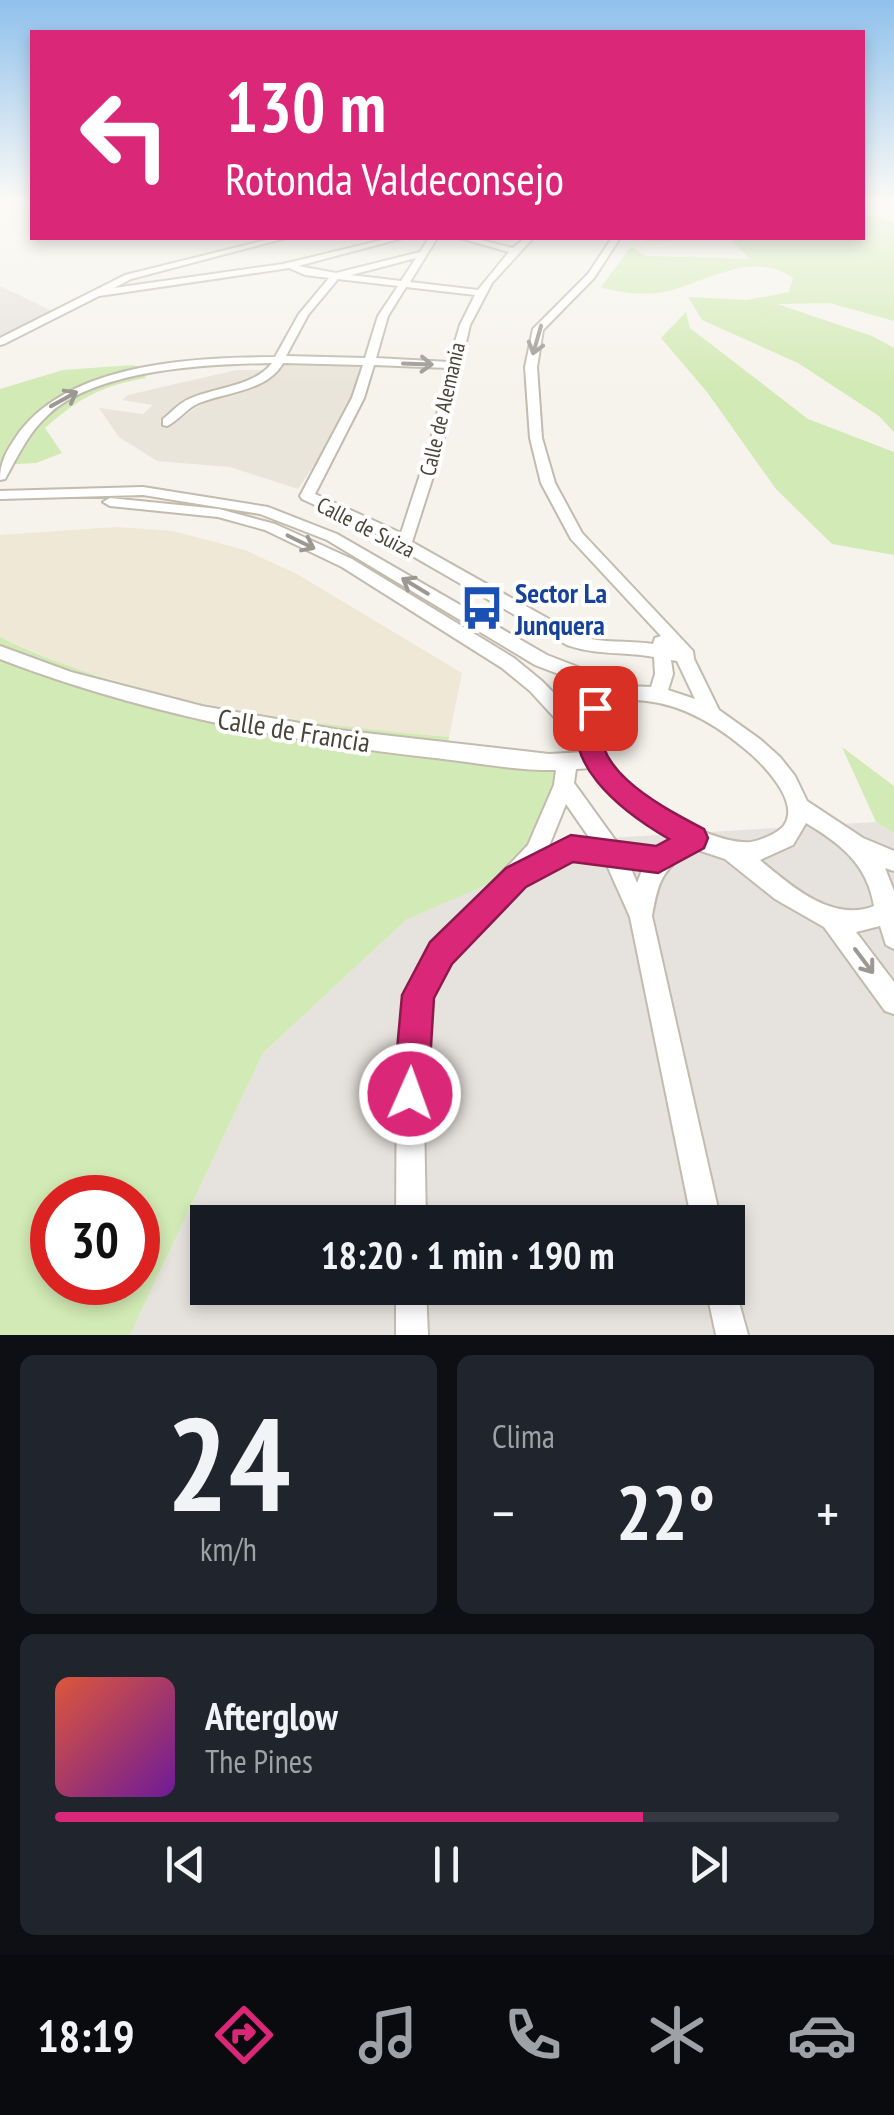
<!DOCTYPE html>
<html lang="es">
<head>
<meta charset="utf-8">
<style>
	:root { --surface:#171b24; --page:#20242c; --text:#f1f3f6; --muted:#9ea1a6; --line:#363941; --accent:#db2777 }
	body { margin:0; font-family:"PT Sans Narrow",sans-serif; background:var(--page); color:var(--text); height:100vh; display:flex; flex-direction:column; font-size:38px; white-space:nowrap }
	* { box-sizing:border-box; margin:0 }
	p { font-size:32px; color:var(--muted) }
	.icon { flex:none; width:55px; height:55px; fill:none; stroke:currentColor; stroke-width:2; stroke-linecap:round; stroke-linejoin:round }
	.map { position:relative; height:1335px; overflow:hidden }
	.details { display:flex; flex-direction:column; gap:20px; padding:20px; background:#0d0f14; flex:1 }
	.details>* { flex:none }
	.guide { position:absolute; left:30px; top:30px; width:835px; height:210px; border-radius:0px; box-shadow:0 5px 15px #0003; background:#db2777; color:#fff; overflow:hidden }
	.speed { position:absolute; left:30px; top:1175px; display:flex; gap:20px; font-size:50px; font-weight:700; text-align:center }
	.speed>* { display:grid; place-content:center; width:130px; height:130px; border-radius:50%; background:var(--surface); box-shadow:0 5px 15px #0003; line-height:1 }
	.speed .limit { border:15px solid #d22; background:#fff; color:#111 }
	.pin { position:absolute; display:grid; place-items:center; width:85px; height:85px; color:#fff; margin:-42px; border-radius:20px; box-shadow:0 5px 15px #0006 }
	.me { position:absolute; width:110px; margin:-55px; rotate:2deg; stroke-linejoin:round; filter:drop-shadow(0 0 8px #0008) }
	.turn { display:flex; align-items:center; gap:35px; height:210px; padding:0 30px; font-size:45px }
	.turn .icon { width:130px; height:130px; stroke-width:2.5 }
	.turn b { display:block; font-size:70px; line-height:85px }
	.big { font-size:75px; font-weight:800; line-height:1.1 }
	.details .tile { flex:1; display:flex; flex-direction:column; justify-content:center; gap:15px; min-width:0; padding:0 35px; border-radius:15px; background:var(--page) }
	.details .dial { align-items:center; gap:0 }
	.dial b { font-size:130px; line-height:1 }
	.song { display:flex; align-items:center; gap:30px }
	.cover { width:120px; height:120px; border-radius:15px; background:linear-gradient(135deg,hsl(10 70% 55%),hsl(280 70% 35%)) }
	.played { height:10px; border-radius:5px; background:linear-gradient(90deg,var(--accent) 75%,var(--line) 75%) }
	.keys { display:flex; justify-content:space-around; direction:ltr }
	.heat { display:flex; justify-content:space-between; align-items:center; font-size:55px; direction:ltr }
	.details .tiles { flex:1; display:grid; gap:20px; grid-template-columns:1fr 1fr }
	.tile:last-child { grid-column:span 2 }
	.trip { position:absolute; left:190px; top:1205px; width:555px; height:100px; border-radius:0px; background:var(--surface); box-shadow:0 5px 15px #0003; font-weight:800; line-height:100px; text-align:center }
	.menu { display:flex; height:160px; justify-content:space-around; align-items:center; background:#090b0e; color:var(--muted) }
	.menu .icon { width:70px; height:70px }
	.menu .active { color:var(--accent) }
	.menu b { font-size:45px; color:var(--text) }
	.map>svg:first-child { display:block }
	.residential { fill:#eae5da }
	.industrial { fill:#e6e2dd; fill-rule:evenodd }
	.education { fill:#efe8d6 }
	.green { fill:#d2eab5; fill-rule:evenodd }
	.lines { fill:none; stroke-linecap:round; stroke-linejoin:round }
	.minor-casing { stroke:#c2bbae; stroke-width:4 }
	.minor { fill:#fff; fill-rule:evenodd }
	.oneway { stroke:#9c9892 }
	.route { fill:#db2777; stroke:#8e194d; stroke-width:2.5 }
	.labels { text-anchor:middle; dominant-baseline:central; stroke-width:8; stroke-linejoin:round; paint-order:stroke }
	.far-street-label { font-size:22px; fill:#4b4439; stroke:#fff }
	.transit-label { font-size:28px; font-weight:bold; fill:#164399; stroke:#fff; text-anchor:start }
	.street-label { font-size:28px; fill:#4b4439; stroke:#fff }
</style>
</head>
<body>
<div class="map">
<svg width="894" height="1335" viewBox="0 0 894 1335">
	<rect width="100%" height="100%" fill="#f6f3ec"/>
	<!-- residential -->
	<path class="residential" d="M286,359L364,366L342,424L298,489L230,467L157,461L119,437L99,408L143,414L153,405L122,400L128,395L236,370H264L245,380L194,395L160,420L172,425L207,400L264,380Z"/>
	<!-- industrial -->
	<path class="industrial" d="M0,286L58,314L0,342Z
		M876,822L894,833V1335H130L263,1053L406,920L592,839ZM208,1222H728V1288H208Z"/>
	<!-- education -->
	<path class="education" d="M116,527L173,531L245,550L297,574L462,673L449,737L312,724L178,699L72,668L0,637V535Z"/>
	<!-- green -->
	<path class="green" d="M863,214L894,222V321L830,303L777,304L872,336L894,348V432L879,416L798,363L702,320L688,297L747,300L789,292L793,278C754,251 712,279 672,290C651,296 622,294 601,287L631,247L646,256L750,259L731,240L645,241L644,238H862Z
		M686,312L690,328L808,419L894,452V555L832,544L776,489L707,392L661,338Z
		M133,365L142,368L146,378C101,386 79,398 45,428L62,453L36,463L0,465V389L63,370Z
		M0,637C141,705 295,723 449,737L447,750L567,764L521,870L406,920L263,1053L130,1335H0ZM52,1198H138V1282H52Z
		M842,747L894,786V833L876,822Z"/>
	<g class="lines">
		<!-- minor casing -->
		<g class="minor-casing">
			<path id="minor" d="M274,238H286L131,279L114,288L283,264L391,238H403L298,266L336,273L420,252L429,238H437L410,282L478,290L509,252L460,238H472L513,248L525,238H533L492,283L470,325L439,458L412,542L579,636C603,644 628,640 653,644L655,638L661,636L571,539L541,483L530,438L525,367L533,329L588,274L612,238H620L594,278L543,330L537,367L542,438L555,483L582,533L693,651L694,659L719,710L761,740L780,757L795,776L807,801L863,838L894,851V871L885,868L894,891V949L886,945L880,926L856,932L894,982V1014L885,1011L824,927L775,899L725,859L695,849C662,867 658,882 652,916L721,1222H692L630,917L606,863L577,858L523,882L449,961L430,997L423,1062L426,1222H396L397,1062L406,995L433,945L528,845L554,785L556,770C514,771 468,761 426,757C280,740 138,712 0,659V646L71,672L202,706L339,730L549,754L586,752L530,691L502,668L342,567L265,530L218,517L110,506L103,502L110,498L219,509L275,524L352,559L514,658L542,681L581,721L587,703L608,693L535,665L327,540L260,514L143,495L0,499V491L143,487L268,507L337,534L547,655L627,686L651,687L655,674L654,657C621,651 600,656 567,645L409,554L395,542L302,499L300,496L352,398L363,365L283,363C268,391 226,392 199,403C187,408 179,420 167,426L163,425V419C171,413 179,403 189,399C215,387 254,387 272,363C207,364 97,369 48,415C28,433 18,456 5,479L0,480C0,462 6,452 16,437C66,363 193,357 275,357L299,314L329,278L305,275L289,268L99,296L4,344L0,345V338L125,275ZM416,258L401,281L351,275ZM338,279L398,286L378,316L365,358L286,356L308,315ZM406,287L475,295L460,325L449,362L376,358L388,316ZM374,365L448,368L430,444L401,533L315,494L364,398ZM671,660L677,661L695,699L668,690L673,674ZM628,700C673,699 712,721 745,749C764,764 813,814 773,834C767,837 758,841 751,842C705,846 604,783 597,735C596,728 600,718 601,712ZM593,768L624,805L673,839L658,850L618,844L574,783L576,769ZM566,804L591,840L576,838L547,851ZM806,823C841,844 867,864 874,906C832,923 790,885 760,860L793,845ZM630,866L643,868L637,883Z
				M728,1275L732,1277L748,1335H716L706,1288H728Z
				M396,1288H426L428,1335H396Z"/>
		</g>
		<!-- minor -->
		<use href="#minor" class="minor"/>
	</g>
	<!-- one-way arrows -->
	<defs><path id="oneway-shaft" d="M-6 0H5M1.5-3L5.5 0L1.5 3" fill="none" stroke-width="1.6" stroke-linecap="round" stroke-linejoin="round" transform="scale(2.5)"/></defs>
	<g class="oneway">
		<use href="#oneway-shaft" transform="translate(537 340) rotate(106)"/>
		<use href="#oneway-shaft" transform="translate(418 364) rotate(2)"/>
		<use href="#oneway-shaft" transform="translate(64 399) rotate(-29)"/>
		<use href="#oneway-shaft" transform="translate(301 542) rotate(26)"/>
		<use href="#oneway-shaft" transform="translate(415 586) rotate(-149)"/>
		<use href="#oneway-shaft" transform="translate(864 961) rotate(53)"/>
	</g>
	<!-- sky -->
	<linearGradient id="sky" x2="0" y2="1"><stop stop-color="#8fc1ec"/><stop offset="0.52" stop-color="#fbfaf6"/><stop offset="1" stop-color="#fbfaf6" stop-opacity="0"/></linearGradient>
	<rect width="894" height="386" fill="url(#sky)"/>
	<!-- route -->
	<path class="route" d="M595,698L603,701L607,708C577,765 664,808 704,829L708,838L704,848L658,873L573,862L526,887L452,964L434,998L428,1094L423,1106L410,1111L398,1106L393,1094L402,995L430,942L506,868L571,835L656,846L669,839C624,813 551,759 586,701Z"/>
	<!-- icons -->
	<defs>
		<g id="bus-bare" transform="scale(3.45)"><path d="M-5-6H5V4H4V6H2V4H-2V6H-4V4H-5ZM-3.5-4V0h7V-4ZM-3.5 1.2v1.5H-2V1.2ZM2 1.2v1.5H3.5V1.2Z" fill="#1a4fb4" stroke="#fff" stroke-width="2.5" paint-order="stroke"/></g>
	</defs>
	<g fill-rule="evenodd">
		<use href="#bus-bare" x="482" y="608"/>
	</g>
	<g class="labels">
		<!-- far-street labels -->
		<g class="far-street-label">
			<text transform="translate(442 409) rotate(-77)">Calle de Alemania</text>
			<text transform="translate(366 527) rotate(27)">Calle de Suiza</text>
		</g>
		<!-- transit labels -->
		<g class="transit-label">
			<text x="515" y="592">Sector La<tspan x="515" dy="32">Junquera</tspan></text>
		</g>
		<!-- street labels -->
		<g class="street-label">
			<text transform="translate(294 730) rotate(9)">Calle de Francia</text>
		</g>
	</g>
</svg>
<div class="speed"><div class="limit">30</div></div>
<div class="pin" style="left:595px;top:708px;background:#d93025"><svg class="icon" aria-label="arrive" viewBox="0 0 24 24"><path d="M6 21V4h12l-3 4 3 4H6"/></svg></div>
<svg class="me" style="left:410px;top:1094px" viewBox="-20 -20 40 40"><circle r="17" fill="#db2777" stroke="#fff" stroke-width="3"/><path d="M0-11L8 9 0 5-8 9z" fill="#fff"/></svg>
<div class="trip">18:20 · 1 min · 190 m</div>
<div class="guide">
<div class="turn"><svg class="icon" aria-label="left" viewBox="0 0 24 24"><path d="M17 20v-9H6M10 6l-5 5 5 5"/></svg><div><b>130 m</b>Rotonda Valdeconsejo</div></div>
</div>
</div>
<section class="details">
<div class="tiles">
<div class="tile dial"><b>24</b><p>km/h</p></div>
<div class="tile"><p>Clima</p>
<div class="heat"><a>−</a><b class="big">22°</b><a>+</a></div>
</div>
<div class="tile">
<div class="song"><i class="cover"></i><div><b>Afterglow</b><p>The Pines</p></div></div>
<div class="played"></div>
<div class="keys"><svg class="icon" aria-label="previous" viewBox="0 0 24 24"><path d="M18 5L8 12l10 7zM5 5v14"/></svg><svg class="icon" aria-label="pause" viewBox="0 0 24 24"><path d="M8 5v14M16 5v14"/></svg><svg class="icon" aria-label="next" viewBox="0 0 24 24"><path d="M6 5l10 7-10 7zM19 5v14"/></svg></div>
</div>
</div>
</section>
<nav class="menu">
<b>18:19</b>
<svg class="icon active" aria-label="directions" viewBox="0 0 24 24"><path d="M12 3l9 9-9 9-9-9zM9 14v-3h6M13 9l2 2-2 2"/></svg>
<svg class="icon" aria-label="music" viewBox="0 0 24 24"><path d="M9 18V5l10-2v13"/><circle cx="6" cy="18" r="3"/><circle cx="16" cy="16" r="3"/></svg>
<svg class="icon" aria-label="phone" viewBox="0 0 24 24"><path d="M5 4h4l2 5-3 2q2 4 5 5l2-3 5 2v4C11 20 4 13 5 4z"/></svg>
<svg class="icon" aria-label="climate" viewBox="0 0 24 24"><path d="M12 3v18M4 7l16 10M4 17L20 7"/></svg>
<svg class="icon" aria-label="car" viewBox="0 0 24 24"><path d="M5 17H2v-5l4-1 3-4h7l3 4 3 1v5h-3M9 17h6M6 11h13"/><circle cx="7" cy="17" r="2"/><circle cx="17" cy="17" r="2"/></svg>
</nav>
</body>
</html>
